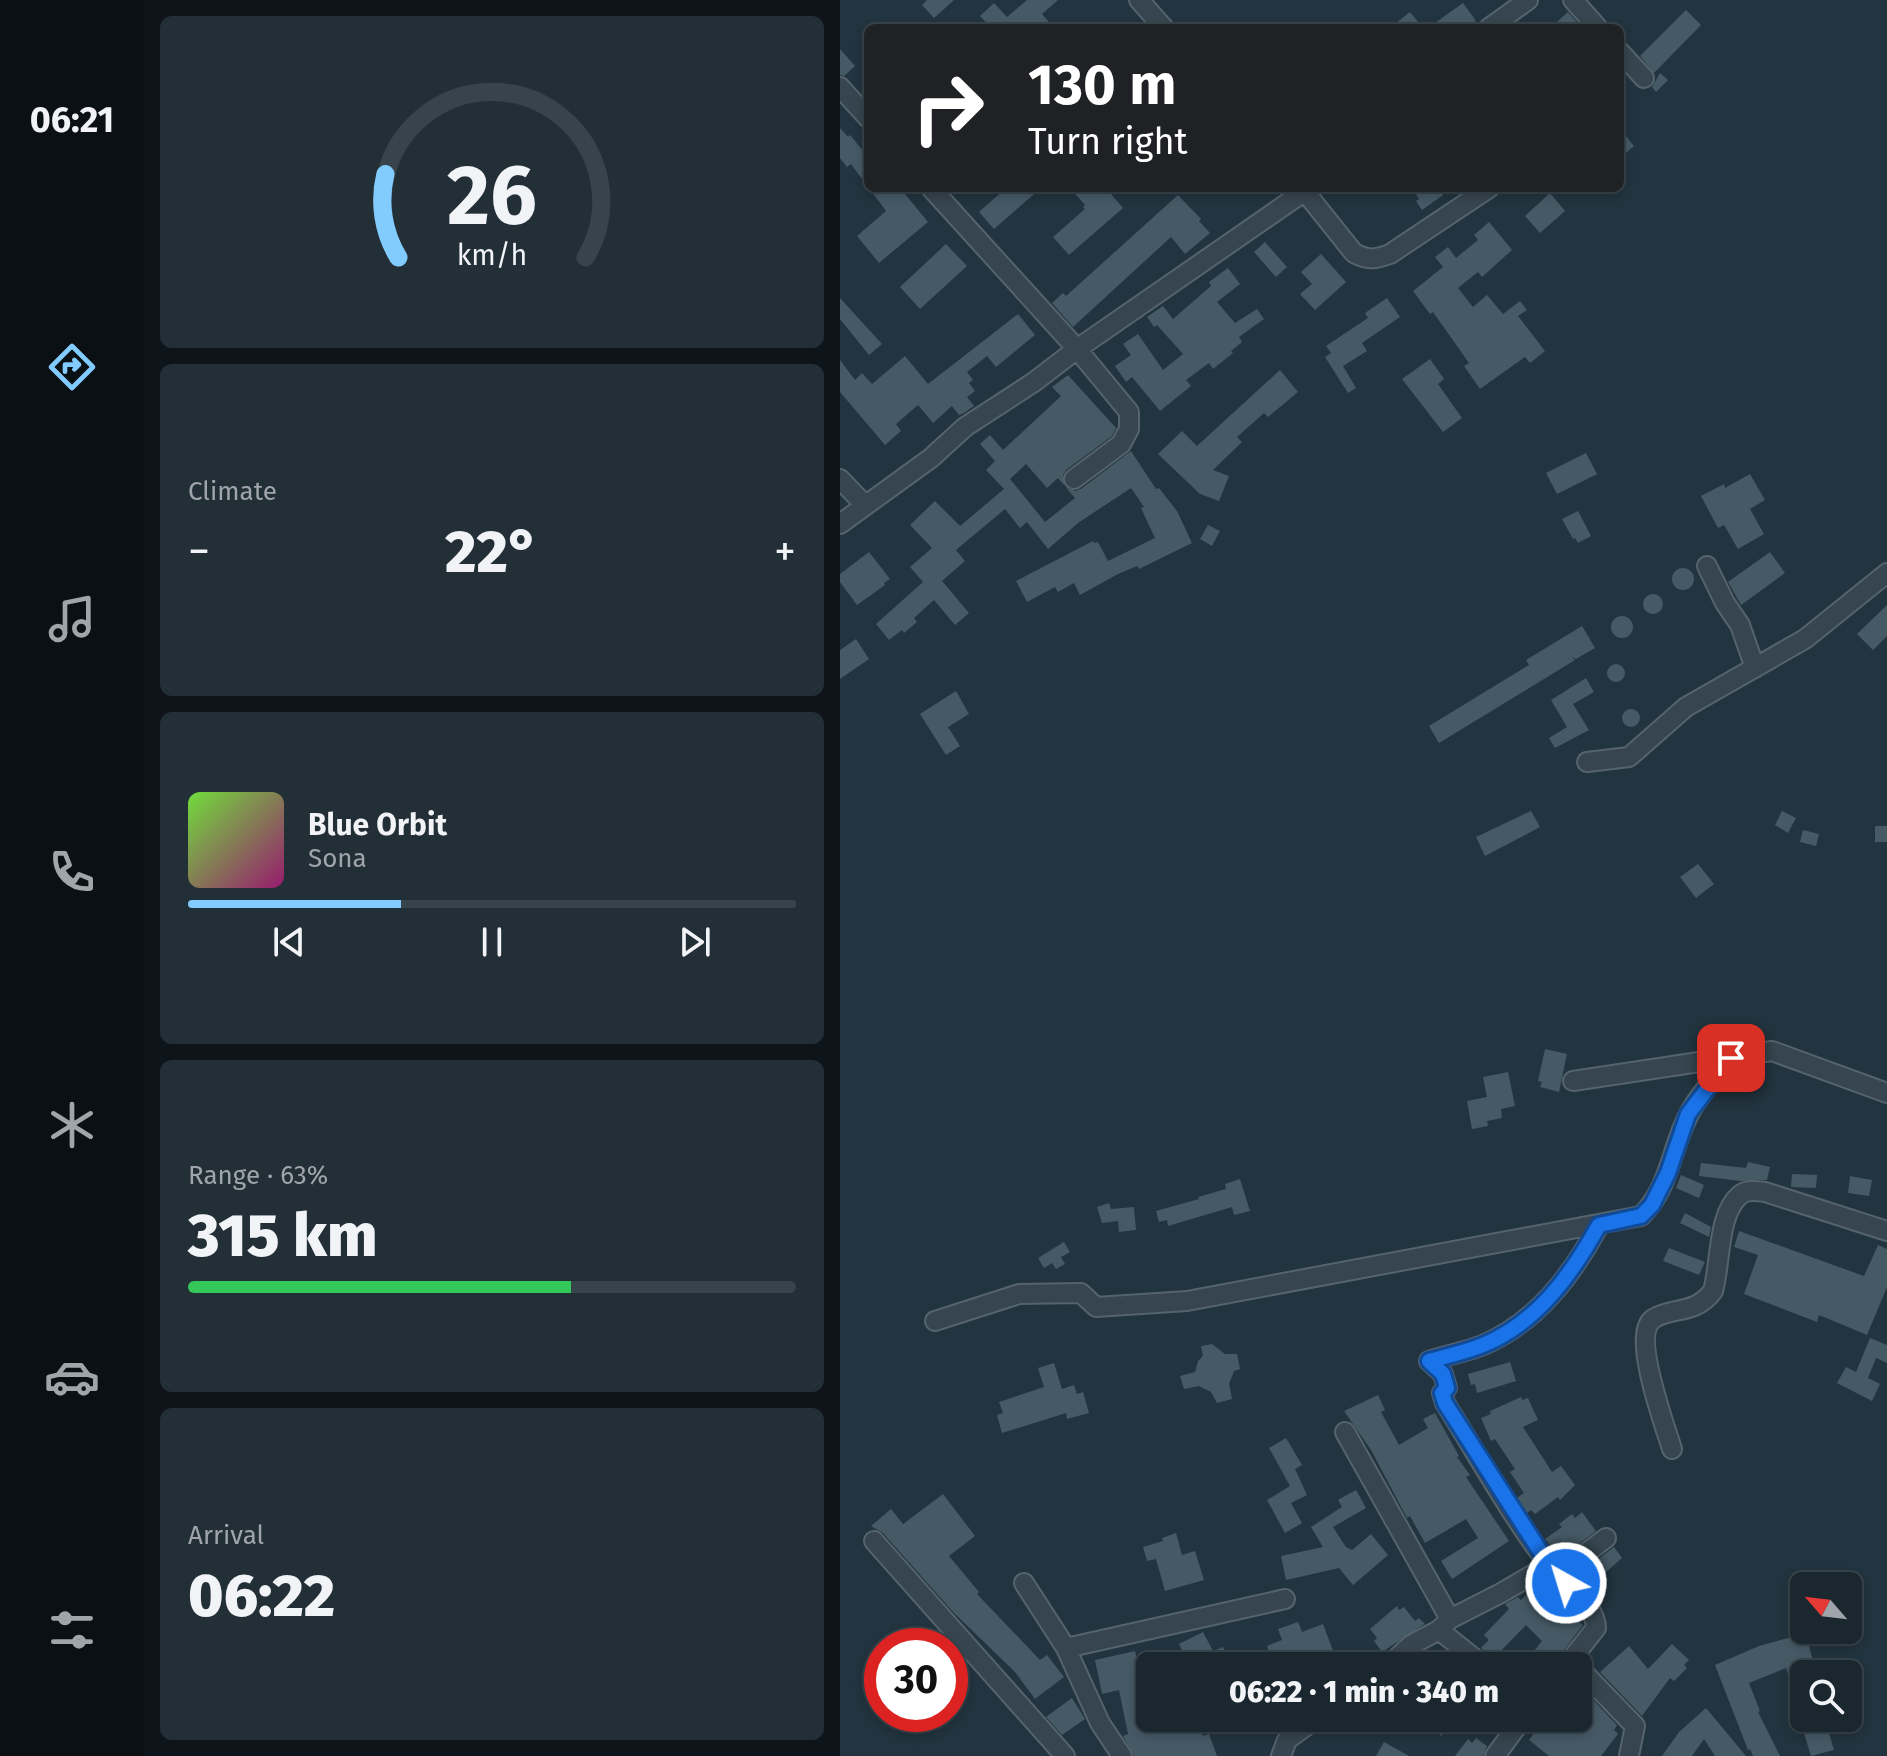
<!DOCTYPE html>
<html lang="en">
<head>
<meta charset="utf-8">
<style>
	:root { --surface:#1a272f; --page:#232f37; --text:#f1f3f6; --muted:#9fa5aa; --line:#38444b; --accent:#82cbff }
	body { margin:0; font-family:"Fira Sans",sans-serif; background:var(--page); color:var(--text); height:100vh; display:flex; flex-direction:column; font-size:30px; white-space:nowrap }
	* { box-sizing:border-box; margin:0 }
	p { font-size:26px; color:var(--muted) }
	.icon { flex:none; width:44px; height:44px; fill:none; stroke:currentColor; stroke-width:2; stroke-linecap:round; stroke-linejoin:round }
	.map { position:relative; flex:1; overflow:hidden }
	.panel { display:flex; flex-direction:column; gap:16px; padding:16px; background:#0e151a; width:696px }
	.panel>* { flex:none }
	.guide { position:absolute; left:24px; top:24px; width:760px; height:168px; border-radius:12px; box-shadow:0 4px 12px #0003,0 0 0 2px var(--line); background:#202124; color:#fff; overflow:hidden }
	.needle { width:52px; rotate:298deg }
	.tools { position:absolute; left:950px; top:1572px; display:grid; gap:16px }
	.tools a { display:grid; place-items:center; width:72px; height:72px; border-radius:12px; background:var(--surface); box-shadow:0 4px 12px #0003,0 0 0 2px var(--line); font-size:40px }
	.speed { position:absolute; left:24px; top:1628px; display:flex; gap:16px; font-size:40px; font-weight:700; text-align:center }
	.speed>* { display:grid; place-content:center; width:104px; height:104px; border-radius:50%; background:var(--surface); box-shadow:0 4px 12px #0003,0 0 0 2px var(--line); line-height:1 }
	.speed .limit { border:12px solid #d22; background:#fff; color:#111 }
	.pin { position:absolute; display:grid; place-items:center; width:68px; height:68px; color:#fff; margin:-34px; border-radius:16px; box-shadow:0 4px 12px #0006 }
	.me { position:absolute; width:88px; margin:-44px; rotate:321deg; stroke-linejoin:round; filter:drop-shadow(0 0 6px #0008) }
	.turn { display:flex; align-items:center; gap:28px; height:168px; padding:0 32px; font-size:36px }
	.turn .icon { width:104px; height:104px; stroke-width:2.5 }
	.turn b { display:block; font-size:56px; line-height:68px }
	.big { font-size:60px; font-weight:800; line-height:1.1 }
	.panel .widget { flex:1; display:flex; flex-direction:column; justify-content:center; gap:12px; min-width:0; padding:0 28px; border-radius:12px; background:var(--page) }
	.panel .dial { align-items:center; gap:0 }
	.dial svg { height:208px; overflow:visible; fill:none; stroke:var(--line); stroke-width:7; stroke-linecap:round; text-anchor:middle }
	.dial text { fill:var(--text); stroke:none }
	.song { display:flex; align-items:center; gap:24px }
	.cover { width:96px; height:96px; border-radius:12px; background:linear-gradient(135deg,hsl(100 70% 55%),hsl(320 70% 35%)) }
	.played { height:8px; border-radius:4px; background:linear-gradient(90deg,var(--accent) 35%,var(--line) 35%) }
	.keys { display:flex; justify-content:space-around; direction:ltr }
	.heat { display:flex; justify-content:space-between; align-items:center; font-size:44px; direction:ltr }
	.charge { height:12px; border-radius:6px; background:linear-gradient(90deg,#34c759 63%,var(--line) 0) }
	.trip { position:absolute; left:296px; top:1652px; width:456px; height:80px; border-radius:12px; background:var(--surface); box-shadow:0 4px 12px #0003,0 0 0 2px var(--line); font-weight:800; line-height:80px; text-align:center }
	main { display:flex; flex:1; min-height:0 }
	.menu { display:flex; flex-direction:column; width:144px; justify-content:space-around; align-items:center; background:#0a1013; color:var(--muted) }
	.menu .icon { width:56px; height:56px }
	.menu .active { color:var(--accent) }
	.menu b { font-size:36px; color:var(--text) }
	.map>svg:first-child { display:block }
	.building { fill:#465a66 }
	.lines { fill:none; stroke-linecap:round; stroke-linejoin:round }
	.minor-casing { stroke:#54636d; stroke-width:22 }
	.minor { stroke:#36454f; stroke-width:18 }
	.route-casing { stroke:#114b97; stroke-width:20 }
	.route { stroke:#1a73e8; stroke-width:14 }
</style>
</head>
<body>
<main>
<nav class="menu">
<b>06:21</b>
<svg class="icon active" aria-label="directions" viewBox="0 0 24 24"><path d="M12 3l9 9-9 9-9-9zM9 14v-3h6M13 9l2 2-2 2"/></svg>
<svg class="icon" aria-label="music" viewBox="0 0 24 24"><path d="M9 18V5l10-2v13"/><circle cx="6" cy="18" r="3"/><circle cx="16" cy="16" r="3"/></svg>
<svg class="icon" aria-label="phone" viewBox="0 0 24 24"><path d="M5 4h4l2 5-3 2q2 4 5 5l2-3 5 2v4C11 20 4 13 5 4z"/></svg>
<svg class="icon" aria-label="climate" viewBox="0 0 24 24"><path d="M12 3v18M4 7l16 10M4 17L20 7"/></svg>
<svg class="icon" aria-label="car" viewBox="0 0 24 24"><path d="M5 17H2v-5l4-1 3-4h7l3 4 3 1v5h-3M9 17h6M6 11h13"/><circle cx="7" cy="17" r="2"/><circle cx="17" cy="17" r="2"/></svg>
<svg class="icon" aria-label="filters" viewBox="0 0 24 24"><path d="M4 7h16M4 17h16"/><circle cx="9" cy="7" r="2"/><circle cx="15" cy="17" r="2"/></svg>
</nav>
<section class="panel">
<div class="widget dial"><svg viewBox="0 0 100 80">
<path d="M14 69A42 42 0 1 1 86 69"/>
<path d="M14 69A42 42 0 0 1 9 37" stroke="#82cbff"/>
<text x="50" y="56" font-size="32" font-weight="700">26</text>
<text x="50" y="72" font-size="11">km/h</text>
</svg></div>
<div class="widget"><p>Climate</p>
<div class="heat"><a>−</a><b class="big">22°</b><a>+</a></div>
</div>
<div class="widget">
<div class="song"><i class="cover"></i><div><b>Blue Orbit</b><p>Sona</p></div></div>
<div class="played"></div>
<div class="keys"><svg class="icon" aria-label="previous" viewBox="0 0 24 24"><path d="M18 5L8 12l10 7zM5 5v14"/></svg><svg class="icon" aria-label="pause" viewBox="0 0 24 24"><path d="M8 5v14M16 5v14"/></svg><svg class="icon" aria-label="next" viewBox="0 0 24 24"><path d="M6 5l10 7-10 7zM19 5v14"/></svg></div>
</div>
<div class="widget"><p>Range · 63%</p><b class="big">315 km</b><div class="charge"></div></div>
<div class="widget"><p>Arrival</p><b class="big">06:22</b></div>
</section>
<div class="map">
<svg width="1047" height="1756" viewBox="0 0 1047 1756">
	<rect width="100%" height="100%" fill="#22343f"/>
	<!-- building -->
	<path class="building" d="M87,0H114L94,18L82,5Z
		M187,0H218L202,14L214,28H151L140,16L154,3L167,17Z
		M623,3L636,21L626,28H588Z
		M846,10L861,25L814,73L800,56Z
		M570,12L583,28H550Z
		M728,12L742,28H710Z
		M0,49L15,66L4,76L0,75Z
		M820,73L828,80L816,92L812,87Z
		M0,128L8,137L10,135L28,157V187L11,164L7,167L0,158Z
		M780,129L794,146L780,158Z
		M29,188H60L88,222L39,263L17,236L46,211Z
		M166,188H201L154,229L139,212Z
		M230,188H266L283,208L229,255L213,237L245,209L243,207L245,205Z
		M572,188H598L603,195L582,210L576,201L579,199Z
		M710,193L725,211L700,233L685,216Z
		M338,195L361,219L359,221L370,233L345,254L331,237L233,327L212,303L223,293L226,296Z
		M649,222L672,250L642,277L638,272L618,288L633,307L647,295L663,314L680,301L687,310L678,316L705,351L690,363L685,357L640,389L624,366L629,363L593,312L590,314L573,291L603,267L595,257L608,247L616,258L638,240L634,235Z
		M425,242L447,267L436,277L414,252Z
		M106,244L127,266L80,309L60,287Z
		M481,254L506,282L475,310L460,294L472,284L461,272Z
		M388,268L400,284L377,302L395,323L417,309L424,319L399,337L402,342L391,351L393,353L373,369L369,363L346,380L351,386L320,411L292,377L286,382L275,366L291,355L283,344L298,334L323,370L343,354L317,325L314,327L307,317L323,306L333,319L371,286L369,282Z
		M0,298L42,344L29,355L0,319Z
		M547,298L560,317L522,343L527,351L503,366L516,388L508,393L485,357L491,353L486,346L528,318L525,313Z
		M178,314L195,335L156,367L147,356L127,372L133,380L129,383L135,391L127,397L134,406L124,413L119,415L112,406L93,423L78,405L56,424L61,431L45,445L0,392V360L15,380L22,373L32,384L65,356L88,384Z
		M590,359L604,379L598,384L622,418L603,432L562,379Z
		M440,370L458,392L428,417L424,413L397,437L402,442L373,470L389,476L379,501L360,494L318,454L342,431L357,446Z
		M228,375L276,428L272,436L226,470L223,475L224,485L218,478L207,488L186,464L170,479L205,522L235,498L226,488L235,491L241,489L291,451L316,489L319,488L337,511L352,543L299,569L297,566L278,574L240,595L234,583L218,592L215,587L187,602L176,581L253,541L254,543L258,542L268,561L315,538L301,508L304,507L291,488L238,523L208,549L187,522L180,528L165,509L116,550L125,561L102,581L129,613L115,625L94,600L74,618L77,622L64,633L62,630L49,640L36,624L83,582L70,567L92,548L70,525L95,501L120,526L164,489L146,470L155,461L140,444L150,435L163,450L221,396L212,387Z
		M746,453L757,474L717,494L706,473Z
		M910,474L925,500L910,509L924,534L898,549L884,525L878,528L861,496L884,484L885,488Z
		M738,511L751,536L738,543L735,538L733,539L722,519Z
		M368,525L380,531L372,546L360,539Z
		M29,552L50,579L44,583L45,585L17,605L0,582V574Z
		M930,552L945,573L901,605L888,582Z
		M832 579a11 11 0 1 1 22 0a11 11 0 1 1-22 0Z
		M803 604a10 10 0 1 1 20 0a10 10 0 1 1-20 0Z
		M1047,605V636L1033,650L1017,634Z
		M771 627a11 11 0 1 1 22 0a11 11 0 1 1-22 0Z
		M742,626L755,648L736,659L732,657L735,660L599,743L589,726L689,665L686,660Z
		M16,639L29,659L0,679V650Z
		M767 673a9 9 0 1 1 18 0a9 9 0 1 1-18 0Z
		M746,678L754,692L733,704L749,730L715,748L709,738L727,727L711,700Z
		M116,691L129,714L108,727L120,746L106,755L80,714Z
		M782 718a9 9 0 1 1 18 0a9 9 0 1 1-18 0Z
		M691,811L700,827L645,856L636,837Z
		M942,811L956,818L948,833L935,825Z
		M1035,826H1047V842H1035Z
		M963,830L979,834L976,846L960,842Z
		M858,864L874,884L856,898L840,877Z
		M705,1049L727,1054L719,1092L700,1087L702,1082L698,1081Z
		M668,1072L675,1106L661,1109L662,1118L647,1121L648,1126L632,1129L627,1101L647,1097L643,1077Z
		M908,1162L930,1167L927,1180L901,1181L859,1176L861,1163L906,1168Z
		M952,1174L977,1175L976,1188L951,1187Z
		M841,1175L864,1185L859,1198L836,1188Z
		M1010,1176L1032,1180L1029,1196L1008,1193Z
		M400,1179L410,1211L394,1215L392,1207L328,1226L327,1220L319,1222L316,1211L359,1199L358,1197L386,1189L385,1184Z
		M269,1203L271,1209L294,1207L296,1230L279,1232L278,1221L262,1223L257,1207Z
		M845,1213L871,1227L869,1237L840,1223Z
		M899,1231L1024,1276L1038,1245L1047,1249V1287L1027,1335L979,1315L977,1322L904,1294L918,1255L894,1247Z
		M224,1242L230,1252L221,1257L225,1264L216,1269L212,1263L204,1268L198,1258Z
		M829,1248L865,1262L859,1275L823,1261Z
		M1030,1338L1047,1345V1363L1036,1358L1028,1378L1040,1384L1032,1401L997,1383L1006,1367L1016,1372Z
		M372,1344L385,1354H397L400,1369L394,1371L389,1384L392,1399L377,1403L371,1392L359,1386L344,1389L340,1376L355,1372L358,1361L363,1356L361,1346Z
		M670,1362L676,1381L637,1393L635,1384L631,1385L628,1374Z
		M214,1363L222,1389L234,1385L237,1394L243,1392L249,1413L227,1419L226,1413L162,1433L157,1415L163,1413L159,1402L204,1387L198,1368Z
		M538,1395L545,1410L541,1412L559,1445L588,1428L583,1419L595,1413L619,1456L617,1457L630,1475L626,1477L669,1541L612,1579L601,1561L638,1538L626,1519L585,1543L570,1516L567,1518L531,1450L504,1411Z
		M681,1397L682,1400L688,1398L698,1420L683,1427L712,1472L721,1466L735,1485L720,1500L718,1497L695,1514L691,1510L687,1513L677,1498L684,1493L670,1472L675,1469L655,1439L651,1441L641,1418L651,1414L650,1411Z
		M446,1438L462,1465L455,1469L467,1495L451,1503L462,1523L445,1533L427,1500L450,1486L429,1448Z
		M516,1490L526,1508L493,1527L506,1547L512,1550L531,1534L548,1555L513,1585L499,1568L446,1580L441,1556L483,1547L471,1527L502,1507L498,1500Z
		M103,1494L135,1536L109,1556L139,1592L137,1594L200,1660L207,1655L224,1677L195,1699L175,1672L114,1613L43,1533L31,1526L51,1509L63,1524Z
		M742,1512L756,1531L720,1558L705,1539L722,1527L719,1524L732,1514L735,1518Z
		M336,1533L342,1555L355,1551L364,1580L325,1591L316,1559L307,1561L303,1547L323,1541L322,1538Z
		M774,1547L782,1558L748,1588L736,1576Z
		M706,1580L722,1596L715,1602L743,1625L717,1659L714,1666H682L702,1641L686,1625L653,1659L641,1648L649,1640L644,1635L669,1609L665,1604L678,1597L681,1600L692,1589Z
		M557,1606L559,1610L564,1607L575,1621L579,1618L585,1624L542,1652L534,1641L537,1638L530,1629Z
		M458,1622L462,1632L483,1624L495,1656L473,1664L474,1666H459L457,1660L439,1666L436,1659L432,1661L427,1646L442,1640L438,1629Z
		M363,1632L373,1651L383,1647L388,1659L373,1666H349L339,1644Z
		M966,1633L976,1674H964V1687L953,1690L946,1668L909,1683L920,1711L918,1712L940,1756H913L910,1749L908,1750L875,1665L919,1646Z
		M832,1644L849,1660L844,1665L847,1668L834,1681L830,1678L802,1716L760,1672L789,1646L808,1669Z
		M295,1651L303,1687L310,1685V1718H358L363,1736L369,1734L377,1756H294L283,1736L288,1734L279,1690L262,1694L255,1660Z
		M738,1684L777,1725L774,1730L778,1734L761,1756H709L689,1740L705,1718H738Z
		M232,1698L245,1719L222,1735L206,1717Z
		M866,1708L906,1756H875L864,1739L852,1756H822L839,1732Z
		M583,1718H618L601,1736Z
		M986,1723L994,1750L971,1756L963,1730Z
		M636,1738L647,1746L643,1756H615L628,1739L632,1743Z
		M544,1742L569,1756H536Z"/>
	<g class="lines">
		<!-- minor casing -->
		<g class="minor-casing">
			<path id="minor" d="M299,0L324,28
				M733,0L758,28
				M649,28L688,0
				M780,52L804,78
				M0,87L28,118
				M91,188L237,349L289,412V429L281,444L234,479
				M462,188L514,253C529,261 536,259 550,254L649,188
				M0,479L25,505
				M0,524L91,458L125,427L194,382L237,349L465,191
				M867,566L885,603L900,625L915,668
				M747,762L789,757L846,707L965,639L1047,573
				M733,1081L932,1051L1047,1093
				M95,1321L179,1294L241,1293L256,1307L347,1301L801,1216C830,1188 831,1148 849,1114C859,1094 877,1076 891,1058
				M589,1361L603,1374L607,1388L602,1393L605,1403C639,1457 670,1514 709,1565C722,1583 756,1604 756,1628L726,1666
				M589,1361C607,1355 626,1352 643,1345C697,1322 732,1275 759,1225
				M505,1432L610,1619
				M832,1449C825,1426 791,1335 813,1319C832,1306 854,1316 873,1291C881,1264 877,1214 900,1195C907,1189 917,1191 925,1192L1047,1231
				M34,1541L225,1756
				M184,1583L226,1648
				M599,1630L644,1666
				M548,1666L571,1645L599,1630L610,1619L661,1593L709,1565L721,1572L766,1538
				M738,1667L795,1726L789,1756
				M282,1756L260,1723L226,1648L445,1599
				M441,1756L447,1740L477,1718
				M655,1756L683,1718"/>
		</g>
		<!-- minor -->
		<use href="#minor" class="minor"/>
	</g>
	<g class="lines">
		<!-- route casing -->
		<g class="route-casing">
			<path id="route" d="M726,1583L709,1565L605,1403L602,1393L607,1388L603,1374L589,1361C607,1356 626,1352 643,1345C697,1323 732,1274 759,1225L801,1216L812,1205L828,1173L848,1114L891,1058"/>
		</g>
		<!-- route -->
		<use href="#route" class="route"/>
	</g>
</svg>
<div class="tools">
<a><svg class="needle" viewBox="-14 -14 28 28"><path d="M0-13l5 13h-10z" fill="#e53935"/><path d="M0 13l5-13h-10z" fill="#9fa5aa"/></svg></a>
<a><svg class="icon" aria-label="search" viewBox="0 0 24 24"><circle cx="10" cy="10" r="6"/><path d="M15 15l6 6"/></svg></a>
</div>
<div class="speed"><div class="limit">30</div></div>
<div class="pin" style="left:891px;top:1058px;background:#d93025"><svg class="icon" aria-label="arrive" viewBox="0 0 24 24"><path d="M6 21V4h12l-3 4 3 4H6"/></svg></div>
<svg class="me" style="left:726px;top:1583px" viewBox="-20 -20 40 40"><circle r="17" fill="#1a73e8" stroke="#fff" stroke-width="3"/><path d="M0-11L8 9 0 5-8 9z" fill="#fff"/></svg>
<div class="trip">06:22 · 1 min · 340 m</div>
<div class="guide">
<div class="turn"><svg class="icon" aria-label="right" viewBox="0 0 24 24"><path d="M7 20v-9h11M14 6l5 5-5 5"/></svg><div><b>130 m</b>Turn right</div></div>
</div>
</div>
</main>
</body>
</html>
